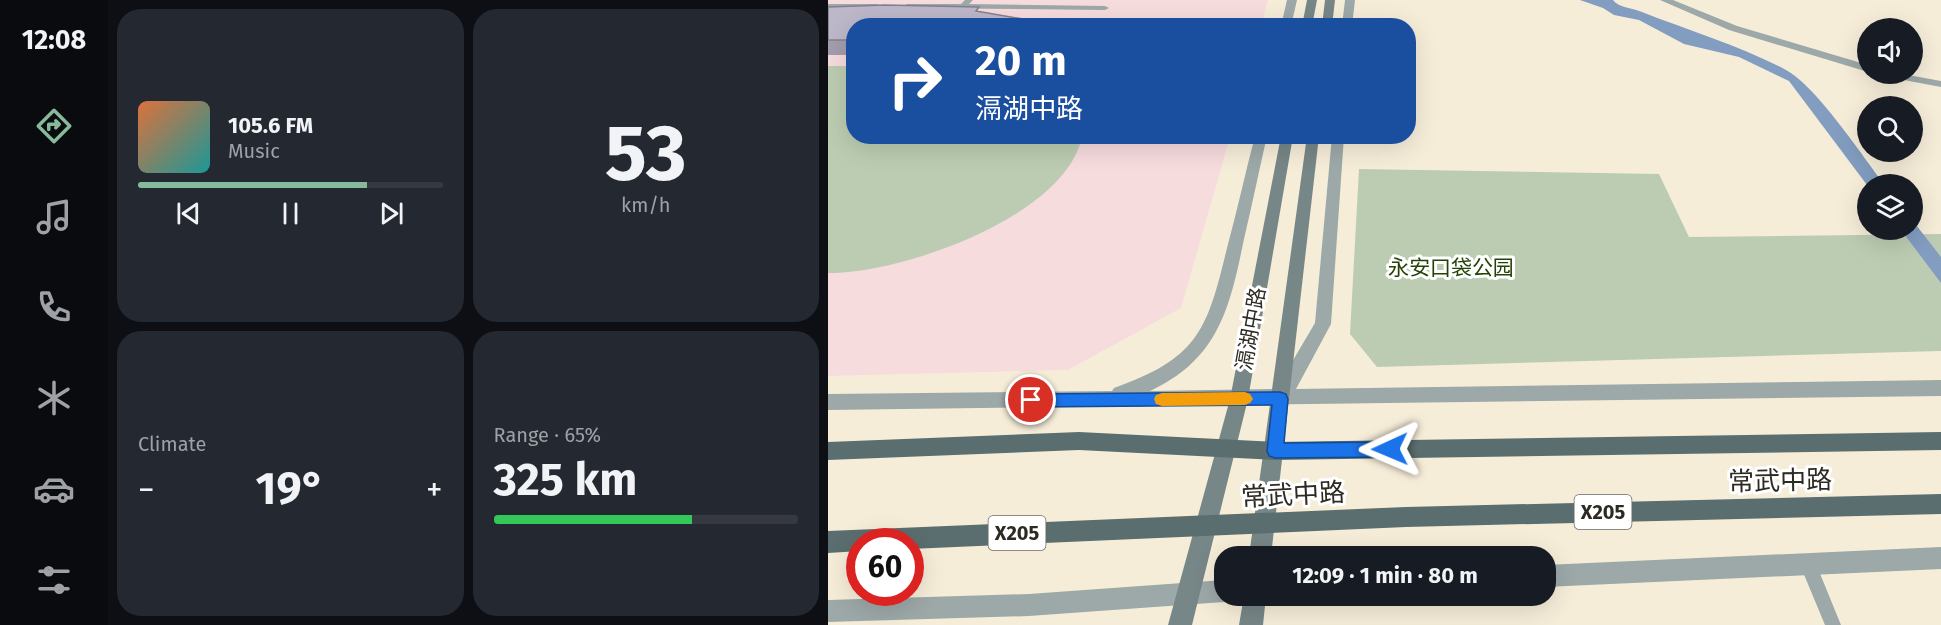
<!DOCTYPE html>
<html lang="en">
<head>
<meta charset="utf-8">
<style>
	:root { --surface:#171b24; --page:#242831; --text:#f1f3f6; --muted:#9ea1a6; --line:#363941; --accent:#87ba9a }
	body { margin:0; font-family:"Fira Sans","Noto Sans SC",sans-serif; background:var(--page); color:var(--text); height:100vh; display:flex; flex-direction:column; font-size:22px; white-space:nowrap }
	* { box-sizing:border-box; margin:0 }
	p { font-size:20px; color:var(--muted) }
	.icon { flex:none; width:33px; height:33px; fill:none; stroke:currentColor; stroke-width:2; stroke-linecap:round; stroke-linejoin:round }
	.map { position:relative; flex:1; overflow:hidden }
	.details { display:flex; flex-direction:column; gap:9px; padding:9px; background:#0d0f14; width:720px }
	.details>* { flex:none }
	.top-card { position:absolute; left:18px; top:18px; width:570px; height:126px; border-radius:24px; box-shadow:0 6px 24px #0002; background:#1a4fa0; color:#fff; overflow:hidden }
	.fabs { position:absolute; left:1029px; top:18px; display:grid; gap:12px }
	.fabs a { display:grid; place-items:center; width:66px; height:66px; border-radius:50%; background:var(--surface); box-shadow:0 6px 24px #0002; font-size:30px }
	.speed { position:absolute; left:18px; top:528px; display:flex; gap:12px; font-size:30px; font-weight:700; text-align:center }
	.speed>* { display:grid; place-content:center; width:78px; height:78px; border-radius:50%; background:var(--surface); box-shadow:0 6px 24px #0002; line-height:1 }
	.speed .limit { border:9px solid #d22; background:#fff; color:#111 }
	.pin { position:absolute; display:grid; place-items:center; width:51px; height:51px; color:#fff; margin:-26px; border:3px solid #fff; border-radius:50%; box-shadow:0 2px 6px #0007 }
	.me { position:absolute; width:66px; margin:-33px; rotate:269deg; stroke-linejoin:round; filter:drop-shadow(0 0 4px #0008) }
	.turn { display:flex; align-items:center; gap:21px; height:126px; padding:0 30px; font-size:27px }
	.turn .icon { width:78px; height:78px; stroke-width:2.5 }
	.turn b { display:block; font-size:42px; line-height:51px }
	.big { font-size:45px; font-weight:700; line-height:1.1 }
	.details .tile { flex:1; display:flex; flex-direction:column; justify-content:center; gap:9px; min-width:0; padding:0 21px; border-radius:24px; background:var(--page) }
	.details .dial { align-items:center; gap:0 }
	.dial b { font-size:78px; line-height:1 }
	.song { display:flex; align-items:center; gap:18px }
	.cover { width:72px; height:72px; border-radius:9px; background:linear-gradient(135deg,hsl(20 70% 55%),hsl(180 70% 35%)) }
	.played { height:6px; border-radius:3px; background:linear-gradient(90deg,var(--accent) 75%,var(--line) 75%) }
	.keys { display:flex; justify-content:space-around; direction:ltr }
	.heat { display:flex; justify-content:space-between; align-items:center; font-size:33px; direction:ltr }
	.charge { height:9px; border-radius:4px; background:linear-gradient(90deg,#34c759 65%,var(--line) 0) }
	.details .tiles { flex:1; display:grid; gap:9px; grid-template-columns:repeat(2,1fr) }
	.trip { position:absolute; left:386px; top:546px; width:342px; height:60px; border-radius:24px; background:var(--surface); box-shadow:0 6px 24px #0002; font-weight:700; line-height:60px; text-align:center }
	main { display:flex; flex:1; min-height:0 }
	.menu { display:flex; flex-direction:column; width:108px; justify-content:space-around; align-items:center; background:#090b0e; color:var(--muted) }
	.menu .icon { width:42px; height:42px }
	.menu .on { color:var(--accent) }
	.menu b { font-size:27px; color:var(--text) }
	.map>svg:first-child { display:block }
	.education { fill:#f7dcde }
	.green { fill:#bcccb2 }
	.water { fill:#829dc0 }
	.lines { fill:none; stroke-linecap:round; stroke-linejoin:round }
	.service { fill:#9da8a8; fill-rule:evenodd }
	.minor { fill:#9da8a8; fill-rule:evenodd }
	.tertiary { fill:#9da8a8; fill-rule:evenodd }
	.secondary { fill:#778687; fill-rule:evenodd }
	.primary { fill:#5b6e6f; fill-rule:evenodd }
	.wall { fill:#a39dae }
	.building { fill:#bdb7ca; stroke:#84808d; stroke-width:1.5 }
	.route { fill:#1a73e8; stroke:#114b97; stroke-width:1.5 }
	.slow { fill:#f59e0b }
	.labels { text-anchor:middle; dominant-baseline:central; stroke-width:6; stroke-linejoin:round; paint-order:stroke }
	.shield { fill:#fff; stroke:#6c6a65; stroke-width:1.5 }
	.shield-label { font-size:20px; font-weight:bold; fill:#2d2a23 }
	.park-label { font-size:21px; fill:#254207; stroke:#fff }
	.street-label { font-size:21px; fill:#2d2a23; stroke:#fff }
	.near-street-label { font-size:26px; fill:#2d2a23; stroke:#fff }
</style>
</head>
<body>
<main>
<nav class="menu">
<b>12:08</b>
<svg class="icon on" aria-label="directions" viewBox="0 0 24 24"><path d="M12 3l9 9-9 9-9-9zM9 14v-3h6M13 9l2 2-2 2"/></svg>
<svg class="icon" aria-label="music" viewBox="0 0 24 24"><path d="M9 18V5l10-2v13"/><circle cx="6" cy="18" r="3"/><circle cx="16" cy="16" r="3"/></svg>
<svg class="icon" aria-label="phone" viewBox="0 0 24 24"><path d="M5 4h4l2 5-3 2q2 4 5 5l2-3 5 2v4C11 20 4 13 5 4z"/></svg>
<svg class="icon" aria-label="climate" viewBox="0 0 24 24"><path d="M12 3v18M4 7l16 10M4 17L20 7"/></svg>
<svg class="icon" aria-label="car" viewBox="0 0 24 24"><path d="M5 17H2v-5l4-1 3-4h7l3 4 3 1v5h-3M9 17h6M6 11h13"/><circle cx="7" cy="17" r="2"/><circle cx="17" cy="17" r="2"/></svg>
<svg class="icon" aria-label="filters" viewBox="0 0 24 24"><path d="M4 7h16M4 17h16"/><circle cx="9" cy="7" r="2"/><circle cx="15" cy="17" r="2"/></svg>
</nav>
<section class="details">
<div class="tiles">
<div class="tile">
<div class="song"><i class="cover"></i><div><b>105.6 FM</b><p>Music</p></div></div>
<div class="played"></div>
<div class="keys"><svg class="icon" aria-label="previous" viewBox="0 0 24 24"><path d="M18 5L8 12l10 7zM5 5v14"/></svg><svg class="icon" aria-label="pause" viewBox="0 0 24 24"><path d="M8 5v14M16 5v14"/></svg><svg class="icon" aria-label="next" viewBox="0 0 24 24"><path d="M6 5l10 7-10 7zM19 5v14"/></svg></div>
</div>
<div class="tile dial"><b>53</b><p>km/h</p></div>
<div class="tile"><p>Climate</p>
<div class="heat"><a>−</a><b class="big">19°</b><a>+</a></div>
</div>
<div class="tile"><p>Range · 65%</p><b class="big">325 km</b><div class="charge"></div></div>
</div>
</section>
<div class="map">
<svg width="1113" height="625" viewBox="0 0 1113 625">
	<rect width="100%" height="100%" fill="#f6edd9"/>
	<!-- education -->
	<path class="education" d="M0,0H440L433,25L26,26V136L402,137L353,308L240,370L0,376Z"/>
	<!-- green -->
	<path class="green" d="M0,66H25L26,136L254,137C237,217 73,274 0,273Z
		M531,169L831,174L861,237L1113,234V351L549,367L522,334Z"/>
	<!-- water -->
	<path class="water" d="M752,0H785C791,8 805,8 814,12C862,31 913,46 958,70C989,87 1033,154 1056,184L1039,185L961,81L911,57L856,44L811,20L786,15L775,8Z
		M1085,221L1113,257V283L1073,230H1084Z"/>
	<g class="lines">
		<!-- service -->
		<path class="service" d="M137,0H145L141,4L277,6L281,8L277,10L79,8L75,6L79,4H133Z
			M0,4H49L53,6L49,8H0Z
			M980,557L986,559L1013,625H997L972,565L974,559Z"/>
		<!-- minor -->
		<path class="minor" d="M832,0H845L909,26L1040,65V72L901,30Z
			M1054,74H1075L1113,81V87L1060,77Z"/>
		<!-- tertiary -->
		<path class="tertiary" d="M459,0H469L463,26H453Z
			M517,0H527L524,26H514Z
			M427,136H439C431,171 424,205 416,239C402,307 391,359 322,391L448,389L487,323L504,136H516L503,324L468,389L1113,380V396L0,410V394L284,391L286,388C370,358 379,331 399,248C409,211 417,174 427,136Z
			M1113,547V569L717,587V565Z
			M396,580V596H405L404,599L396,602L201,616L0,622V600L201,594Z"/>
		<!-- secondary -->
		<path class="secondary" d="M479,0H489L484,26H474Z
			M497,0H507L504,26H494Z
			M453,136H465L420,399L364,625H340L402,399Z
			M479,136H491L443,556H421Z
			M416,596H438L435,625H411Z"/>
		<!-- primary -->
		<path class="primary" d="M251,432L447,442L1113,432V450L447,460L251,450L0,460V442Z
			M1113,494V514L578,527L82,549V542H32V551L0,553V531L578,507Z"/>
	</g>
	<!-- wall -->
	<path class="wall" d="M0,7L26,26V55H0Z"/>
	<!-- building -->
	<path class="building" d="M57,5L151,7L148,11L236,26H26V40H0V7Z"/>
	<!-- route -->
	<path class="route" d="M452,392L458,394L460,399L456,443L562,442L568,444L571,449L568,455L562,457L447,458L441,456L439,451L444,405L203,407L198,405L195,400L198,396L203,394Z"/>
	<!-- slow -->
	<path class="slow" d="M417,392L422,394L425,399L422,403L417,405L334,406L328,404L326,399L328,395L334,393Z"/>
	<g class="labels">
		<!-- shield labels -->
		<g class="shield">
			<rect x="746.5" y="495" width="57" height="34" rx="4.5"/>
			<rect x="160.5" y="516" width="57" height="34" rx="4.5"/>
		</g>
		<g class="shield-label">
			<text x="775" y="512">X205</text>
			<text x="189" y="533">X205</text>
		</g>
		<!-- park labels -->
		<g class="park-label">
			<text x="623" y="268">永安口袋公园</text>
		</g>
		<!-- street labels -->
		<g class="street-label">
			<text transform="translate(423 329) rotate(-80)">滆湖中路</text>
		</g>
		<!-- near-street labels -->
		<g class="near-street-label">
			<text transform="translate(952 481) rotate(-1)">常武中路</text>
			<text transform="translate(465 495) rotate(-3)">常武中路</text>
		</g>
	</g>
</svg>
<div class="fabs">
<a><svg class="icon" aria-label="sound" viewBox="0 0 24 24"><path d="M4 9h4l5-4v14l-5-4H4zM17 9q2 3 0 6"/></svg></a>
<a><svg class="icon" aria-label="search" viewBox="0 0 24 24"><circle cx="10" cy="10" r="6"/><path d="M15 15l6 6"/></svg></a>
<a><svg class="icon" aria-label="layers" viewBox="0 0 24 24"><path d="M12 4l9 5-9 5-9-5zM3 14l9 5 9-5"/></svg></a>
</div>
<div class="speed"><div class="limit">60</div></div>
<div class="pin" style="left:203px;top:400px;background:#d93025"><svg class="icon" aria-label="arrive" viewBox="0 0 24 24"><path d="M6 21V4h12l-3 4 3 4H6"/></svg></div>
<svg class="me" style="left:562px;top:449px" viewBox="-20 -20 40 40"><path d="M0-17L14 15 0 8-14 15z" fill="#1a73e8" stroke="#fff" stroke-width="4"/></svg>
<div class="trip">12:09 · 1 min · 80 m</div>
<div class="top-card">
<div class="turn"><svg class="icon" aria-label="right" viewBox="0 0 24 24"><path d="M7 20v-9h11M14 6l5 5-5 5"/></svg><div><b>20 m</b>滆湖中路</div></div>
</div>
</div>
</main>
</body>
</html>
